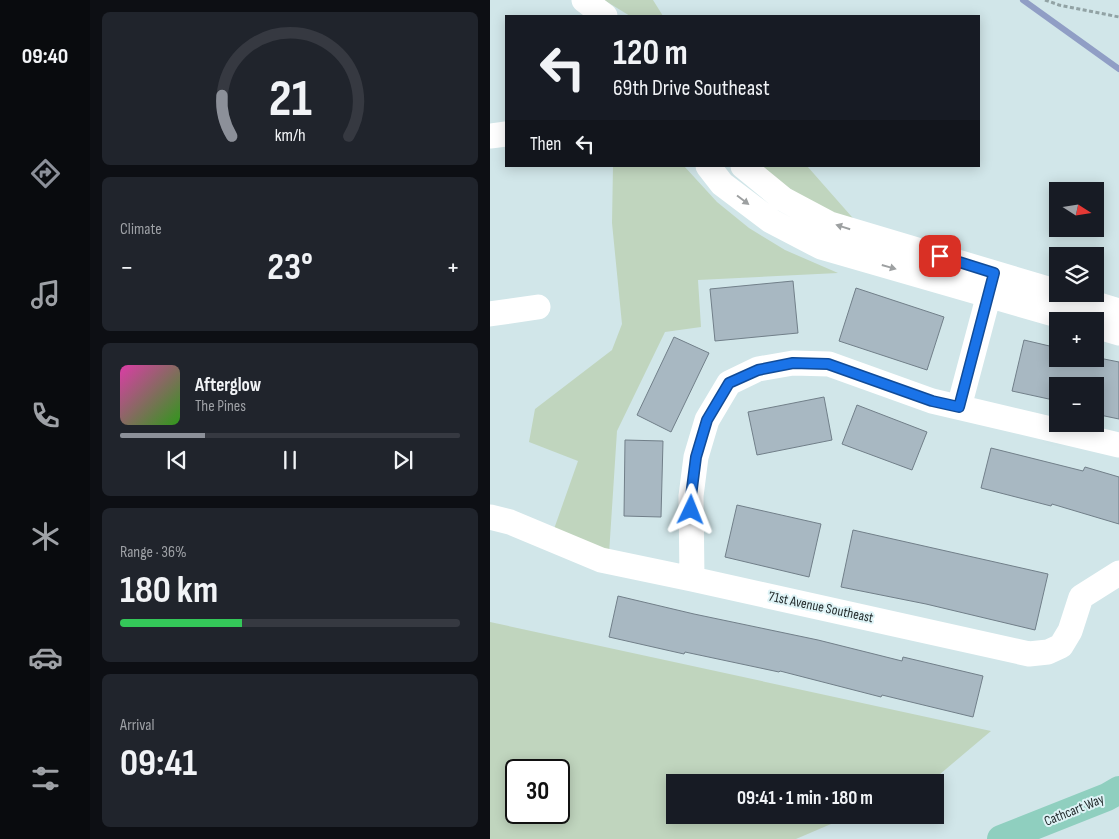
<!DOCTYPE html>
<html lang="en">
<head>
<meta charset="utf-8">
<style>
	:root { --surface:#171b24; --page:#20242c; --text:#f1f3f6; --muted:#9ea1a6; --line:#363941; --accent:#8c9099 }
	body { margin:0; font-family:"Sofia Sans Condensed",sans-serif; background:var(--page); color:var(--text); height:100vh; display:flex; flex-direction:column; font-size:19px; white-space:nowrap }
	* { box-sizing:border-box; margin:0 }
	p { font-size:16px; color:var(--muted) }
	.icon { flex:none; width:28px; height:28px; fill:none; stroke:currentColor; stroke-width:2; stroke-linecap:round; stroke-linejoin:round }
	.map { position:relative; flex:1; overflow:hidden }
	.panel { display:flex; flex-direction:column; gap:12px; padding:12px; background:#0d0f14; width:400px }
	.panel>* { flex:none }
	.hud { position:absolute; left:15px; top:15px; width:475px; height:152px; border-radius:0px; box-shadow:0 2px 12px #0003; background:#171b24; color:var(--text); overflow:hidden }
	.needle { width:32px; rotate:102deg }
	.tools { position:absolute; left:559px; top:182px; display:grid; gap:10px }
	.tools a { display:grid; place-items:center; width:55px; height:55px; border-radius:0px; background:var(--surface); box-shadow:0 2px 12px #0003; font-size:25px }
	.speed { position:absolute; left:15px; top:759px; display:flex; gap:10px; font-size:25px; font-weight:700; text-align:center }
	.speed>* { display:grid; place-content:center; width:65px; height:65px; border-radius:50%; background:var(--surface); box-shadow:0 2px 12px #0003; line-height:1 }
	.speed .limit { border:2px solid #111; border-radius:8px; background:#fff; color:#111 }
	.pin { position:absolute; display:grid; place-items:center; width:42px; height:42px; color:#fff; margin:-21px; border-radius:10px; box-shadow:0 2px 8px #0006 }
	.me { position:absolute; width:55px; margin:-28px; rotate:2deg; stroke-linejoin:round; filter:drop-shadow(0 0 4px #0008) }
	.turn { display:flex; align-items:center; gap:18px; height:105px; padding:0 25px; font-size:22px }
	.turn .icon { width:65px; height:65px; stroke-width:2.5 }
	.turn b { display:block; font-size:35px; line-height:42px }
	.then { display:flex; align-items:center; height:48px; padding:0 25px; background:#0003; gap:10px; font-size:19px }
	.big { font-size:38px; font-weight:700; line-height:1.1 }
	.panel .widget { flex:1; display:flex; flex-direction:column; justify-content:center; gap:8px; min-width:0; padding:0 18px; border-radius:8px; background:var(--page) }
	.panel .dial { align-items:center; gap:0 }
	.dial svg { height:130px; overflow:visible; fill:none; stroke:var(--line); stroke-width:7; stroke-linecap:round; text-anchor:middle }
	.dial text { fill:var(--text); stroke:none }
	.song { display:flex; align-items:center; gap:15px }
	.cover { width:60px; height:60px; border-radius:8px; background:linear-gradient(135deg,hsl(320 70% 55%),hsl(110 70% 35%)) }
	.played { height:5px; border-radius:2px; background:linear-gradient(90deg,var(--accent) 25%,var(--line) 25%) }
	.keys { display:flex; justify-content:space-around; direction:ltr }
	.heat { display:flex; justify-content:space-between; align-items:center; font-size:28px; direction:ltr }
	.charge { height:8px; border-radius:4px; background:linear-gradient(90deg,#34c759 36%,var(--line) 0) }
	.trip { position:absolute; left:176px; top:774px; width:278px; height:50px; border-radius:0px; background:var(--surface); box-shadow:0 2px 12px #0003; font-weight:700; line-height:50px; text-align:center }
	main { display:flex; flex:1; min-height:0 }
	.dock { display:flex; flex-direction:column; width:90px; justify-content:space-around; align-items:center; background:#090b0e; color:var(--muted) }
	.dock .icon { width:35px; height:35px }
	.dock .active { color:var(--accent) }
	.dock b { font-size:22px; color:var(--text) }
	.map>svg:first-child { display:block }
	.green { fill:#c0d5be; fill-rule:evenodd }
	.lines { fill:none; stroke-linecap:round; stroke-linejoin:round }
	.stream { stroke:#909ec5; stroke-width:6 }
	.building { fill:#a8b8c2; stroke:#717f89 }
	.path { stroke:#91a2a4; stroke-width:3; stroke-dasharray:4 2.5; stroke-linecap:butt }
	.street { stroke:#fff; stroke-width:25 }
	.primary { stroke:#8fcfbf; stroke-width:28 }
	.oneway { fill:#9da0a1 }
	.route-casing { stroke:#114b97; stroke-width:12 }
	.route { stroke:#1a73e8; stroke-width:9 }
	.labels { text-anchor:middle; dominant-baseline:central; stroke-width:4; stroke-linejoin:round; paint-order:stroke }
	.street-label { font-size:14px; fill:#252d2e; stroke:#def3f6 }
</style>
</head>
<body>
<main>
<nav class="dock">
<b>09:40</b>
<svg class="icon active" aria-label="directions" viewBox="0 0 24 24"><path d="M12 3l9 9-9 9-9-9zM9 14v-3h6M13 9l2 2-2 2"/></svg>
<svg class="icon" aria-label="music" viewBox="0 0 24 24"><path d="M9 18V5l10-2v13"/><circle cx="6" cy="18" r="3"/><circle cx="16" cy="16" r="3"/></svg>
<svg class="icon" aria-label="phone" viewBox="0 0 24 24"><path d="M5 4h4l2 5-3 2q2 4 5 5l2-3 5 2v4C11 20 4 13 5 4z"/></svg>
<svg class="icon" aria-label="climate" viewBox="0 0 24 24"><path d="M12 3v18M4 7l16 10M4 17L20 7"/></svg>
<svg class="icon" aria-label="car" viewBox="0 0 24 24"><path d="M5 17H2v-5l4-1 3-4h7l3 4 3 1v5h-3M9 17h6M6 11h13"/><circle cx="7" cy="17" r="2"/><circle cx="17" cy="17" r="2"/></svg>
<svg class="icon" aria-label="filters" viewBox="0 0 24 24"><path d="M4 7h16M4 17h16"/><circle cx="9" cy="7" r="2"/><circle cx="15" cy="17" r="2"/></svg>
</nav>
<section class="panel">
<div class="widget dial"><svg viewBox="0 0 100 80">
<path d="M14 69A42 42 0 1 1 86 69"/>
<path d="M14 69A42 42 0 0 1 8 44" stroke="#8c9099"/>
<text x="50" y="56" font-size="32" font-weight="700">21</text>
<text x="50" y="72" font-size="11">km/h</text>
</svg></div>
<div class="widget"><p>Climate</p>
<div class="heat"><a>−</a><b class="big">23°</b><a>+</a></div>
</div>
<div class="widget">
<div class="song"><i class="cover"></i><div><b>Afterglow</b><p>The Pines</p></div></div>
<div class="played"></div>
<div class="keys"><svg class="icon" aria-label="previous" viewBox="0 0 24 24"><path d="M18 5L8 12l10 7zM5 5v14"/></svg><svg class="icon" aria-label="pause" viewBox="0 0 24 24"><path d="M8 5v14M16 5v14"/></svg><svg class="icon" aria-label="next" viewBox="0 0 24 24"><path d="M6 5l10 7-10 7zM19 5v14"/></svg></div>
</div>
<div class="widget"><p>Range · 36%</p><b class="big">180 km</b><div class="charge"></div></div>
<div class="widget"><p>Arrival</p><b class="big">09:41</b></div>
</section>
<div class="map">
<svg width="629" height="839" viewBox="0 0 629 839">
	<rect width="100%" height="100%" fill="#d1e6e9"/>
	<!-- green -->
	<path class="green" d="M114,0H163L173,16H140Z
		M123,166H194L227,202L259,228L295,250L348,273L208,280L211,327L175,332L127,431L119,554L64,529L88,461L39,442L45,409L122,350L132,324L122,223Z
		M266,166H317L369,225L336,213Z
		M0,622L501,731L443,780L438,782H185V815H362L306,839H0ZM26,770H69V812H26Z"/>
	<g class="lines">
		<!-- stream -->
		<path class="stream" d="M533,0L629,69"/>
	</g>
	<!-- building -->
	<path class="building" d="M303,281L308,333L225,341L220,289Z
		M366,288L454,317L437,370L349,341Z
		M184,337L219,353L181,432L147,415Z
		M534,340L568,348V359H614L629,362V419L605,414V386H568V401L522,391Z
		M334,397L342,440L267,455L258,412Z
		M367,405L437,432L422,470L352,444Z
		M135,440L173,441L171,517L134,516Z
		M501,448L593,471L595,467L629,477V524L562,504L561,506L491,488Z
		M247,505L331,524L319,577L235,557Z
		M363,530L558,574L545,630L436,604L351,587Z
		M128,596L204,614L328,640L412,661L413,657L493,676L483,717L392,695L391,697L290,671L289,672L195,652L194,654L119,637Z"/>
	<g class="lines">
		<!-- path -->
		<path class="path" d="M555,0L569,5L629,17"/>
		<!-- street -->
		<path class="street" d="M94,0L115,16
			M0,136L16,134
			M218,166L232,184L281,221L331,247L588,321
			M253,166L293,199L340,224L568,292
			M573,294L629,311
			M0,314L48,307
			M605,326L629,333
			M469,407L503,279
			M0,517L20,522L111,560L202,579L539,654L558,652L571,646L580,631L591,597L629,573
			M202,579L201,496L206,457L217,420L239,383L268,369L303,363L339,364L442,401L629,445"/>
		<!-- primary -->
		<path class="primary" d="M511,839L617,797L629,790"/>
	</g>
	<!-- one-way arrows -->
	<defs><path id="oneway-solid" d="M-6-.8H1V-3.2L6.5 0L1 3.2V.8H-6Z" transform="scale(1.25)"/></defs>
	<g class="oneway">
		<use href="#oneway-solid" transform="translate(253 200) rotate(37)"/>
		<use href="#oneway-solid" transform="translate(353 227) rotate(-163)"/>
		<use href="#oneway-solid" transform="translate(399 267) rotate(16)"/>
	</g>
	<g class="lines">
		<!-- route casing -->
		<g class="route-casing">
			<path id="route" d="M201,510V496L206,457L217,420L239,383L268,370L303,363L338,364L442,401L469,407L504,273L450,256"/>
		</g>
		<!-- route -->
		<use href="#route" class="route"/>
	</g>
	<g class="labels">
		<!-- street labels -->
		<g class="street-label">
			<text transform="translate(331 607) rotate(12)">71st Avenue Southeast</text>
			<text transform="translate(584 810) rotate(-22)">Cathcart Way</text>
		</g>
	</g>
</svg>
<div class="tools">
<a><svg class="needle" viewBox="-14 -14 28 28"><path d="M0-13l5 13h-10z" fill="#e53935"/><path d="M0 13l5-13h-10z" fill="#9ea1a6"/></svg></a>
<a><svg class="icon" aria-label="layers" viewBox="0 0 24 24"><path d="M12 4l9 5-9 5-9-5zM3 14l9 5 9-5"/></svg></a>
<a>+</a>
<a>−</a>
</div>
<div class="speed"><div class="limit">30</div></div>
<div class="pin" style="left:450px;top:256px;background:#d93025"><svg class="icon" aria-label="arrive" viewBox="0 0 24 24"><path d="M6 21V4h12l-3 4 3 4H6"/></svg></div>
<svg class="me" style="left:201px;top:510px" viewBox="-20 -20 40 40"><path d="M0-17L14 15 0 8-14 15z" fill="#1a73e8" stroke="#fff" stroke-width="4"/></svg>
<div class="trip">09:41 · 1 min · 180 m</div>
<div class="hud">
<div class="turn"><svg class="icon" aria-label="left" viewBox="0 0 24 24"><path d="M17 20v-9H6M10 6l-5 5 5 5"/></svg><div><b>120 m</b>69th Drive Southeast</div></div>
<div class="then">Then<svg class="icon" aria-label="left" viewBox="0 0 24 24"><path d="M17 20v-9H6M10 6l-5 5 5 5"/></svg></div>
</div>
</div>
</main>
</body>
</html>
